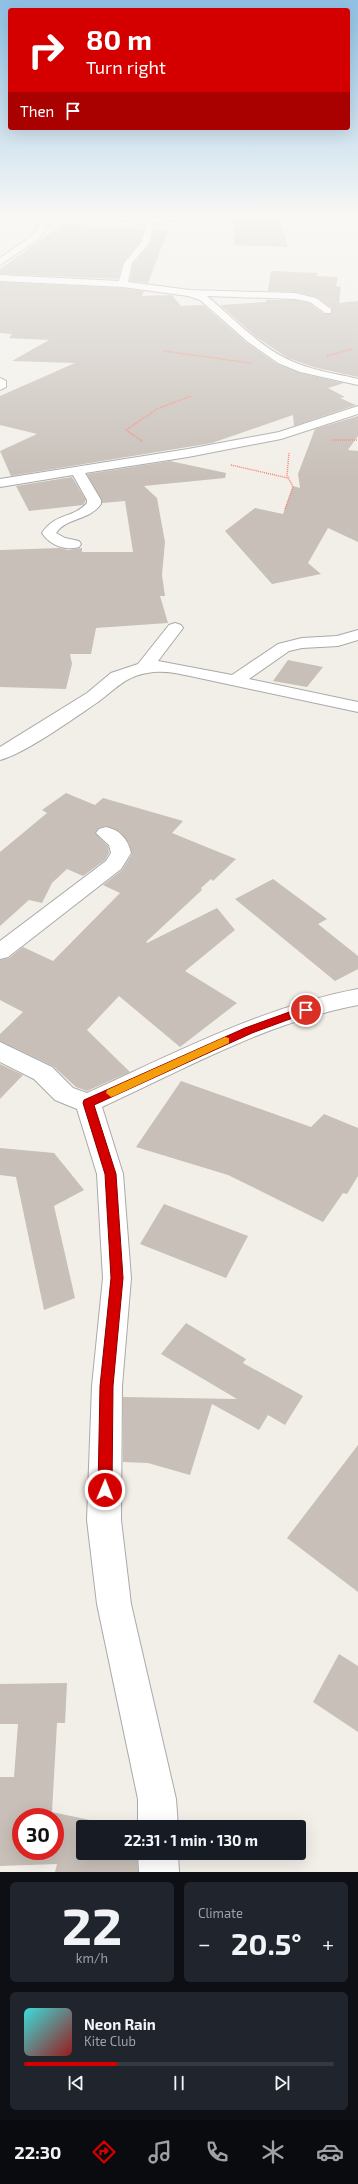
<!DOCTYPE html>
<html lang="en">
<head>
<meta charset="utf-8">
<style>
	:root { --surface:#171b24; --page:#20242c; --text:#f1f3f6; --muted:#9ea1a6; --line:#363941; --accent:#d40000 }
	body { margin:0; font-family:"Exo 2",sans-serif; background:var(--page); color:var(--text); height:100vh; display:flex; flex-direction:column; font-size:15px; white-space:nowrap }
	* { box-sizing:border-box; margin:0 }
	p { font-size:13px; color:var(--muted) }
	.icon { flex:none; width:22px; height:22px; fill:none; stroke:currentColor; stroke-width:2; stroke-linecap:round; stroke-linejoin:round }
	.map { position:relative; height:1872px; overflow:hidden }
	.details { display:flex; flex-direction:column; gap:10px; padding:10px; background:#0d0f14; flex:1 }
	.details>* { flex:none }
	.banner { position:absolute; left:8px; top:8px; width:342px; height:122px; border-radius:4px; box-shadow:0 4px 16px #0002; background:#d40000; color:#fff; overflow:hidden }
	.speed { position:absolute; left:12px; top:1808px; display:flex; gap:8px; font-size:20px; font-weight:700; text-align:center }
	.speed>* { display:grid; place-content:center; width:52px; height:52px; border-radius:50%; background:var(--surface); box-shadow:0 4px 16px #0002; line-height:1 }
	.speed .limit { border:6px solid #d22; background:#fff; color:#111 }
	.pin { position:absolute; display:grid; place-items:center; width:34px; height:34px; color:#fff; margin:-17px; border:2px solid #fff; border-radius:50%; box-shadow:0 1px 4px #0007 }
	.me { position:absolute; width:44px; margin:-22px; rotate:1deg; stroke-linejoin:round; filter:drop-shadow(0 0 3px #0008) }
	.turn { display:flex; align-items:center; gap:14px; height:84px; padding:0 12px; font-size:18px }
	.turn .icon { width:52px; height:52px; stroke-width:2.5 }
	.turn b { display:block; font-size:28px; line-height:34px }
	.then { display:flex; align-items:center; height:38px; padding:0 12px; background:#0003; gap:8px; font-size:15px }
	.big { font-size:30px; font-weight:700; line-height:1.1 }
	.details .card { flex:1; display:flex; flex-direction:column; justify-content:center; gap:6px; min-width:0; padding:0 14px; border-radius:6px; background:var(--page) }
	.details .dial { align-items:center; gap:0 }
	.dial b { font-size:52px; line-height:1 }
	.song { display:flex; align-items:center; gap:12px }
	.cover { width:48px; height:48px; border-radius:6px; background:linear-gradient(135deg,hsl(180 70% 55%),hsl(0 70% 35%)) }
	.played { height:4px; border-radius:2px; background:linear-gradient(90deg,var(--accent) 30%,var(--line) 30%) }
	.keys { display:flex; justify-content:space-around; direction:ltr }
	.heat { display:flex; justify-content:space-between; align-items:center; font-size:22px; direction:ltr }
	.details .tiles { flex:1; display:grid; gap:10px; grid-template-columns:1fr 1fr }
	.card:last-child { grid-column:span 2 }
	.trip { position:absolute; left:76px; top:1820px; width:230px; height:40px; border-radius:4px; background:var(--surface); box-shadow:0 4px 16px #0002; font-weight:700; line-height:40px; text-align:center }
	.menu { display:flex; height:64px; justify-content:space-around; align-items:center; background:#090b0e; color:var(--muted) }
	.menu .icon { width:28px; height:28px }
	.menu .on { color:var(--accent) }
	.menu b { font-size:18px; color:var(--text) }
	.map>svg:first-child { display:block }
	.building { fill:#c7bfb8; fill-rule:evenodd }
	.lines { fill:none; stroke-linecap:round; stroke-linejoin:round }
	.minor-casing { stroke:#a9a9a9; stroke-width:2 }
	.path { stroke:#fa8072; stroke-width:1.5; stroke-dasharray:1 1; stroke-linecap:butt }
	.minor { fill:#fff; fill-rule:evenodd }
	.route { fill:#d40000; stroke:#8a0000 }
	.slow { fill:#f59e0b }
</style>
</head>
<body>
<div class="map">
<svg width="358" height="1872" viewBox="0 0 358 1872">
	<rect width="100%" height="100%" fill="#f2efe9"/>
	<!-- building -->
	<path class="building" d="M235,219H280L288,247L234,245Z
		M62,225L143,229L141,240L123,263L118,279L0,274V269Z
		M154,229L168,230L148,283L130,281L133,264L151,243Z
		M271,271L317,273V276L338,277L336,286L341,287L339,303L358,301V377L313,367L288,358L256,337L220,305L266,302V300H295L309,303L324,314H332V308L316,297L295,292L268,291Z
		M0,282L123,288L144,291L142,296L172,295L181,306L203,305L247,343L277,364L300,373L344,383L328,388L345,397L340,398L356,405L294,426L293,415L212,443L11,476L0,451L37,434L0,425V396L75,363L12,361L49,340L9,338L12,334L0,333Z
		M358,416V436L348,450L358,451V542L328,528L308,563L321,574L272,584L225,531L255,508L283,514L293,486L300,488L298,474L315,429Z
		M170,461L226,473L225,478L144,486L157,498L165,542L162,575L165,596H160L168,623L96,628L91,654H70L72,664L66,689L0,687V550L60,548L68,550L82,548V552H133L125,501L102,503L87,474Z
		M72,477L86,500L83,505L29,511L16,486Z
		M288,660L323,667L307,687L273,681Z
		M66,793L95,805L103,798L183,821L172,833L236,859L213,881L211,879L201,888L202,890L146,942L147,943L217,908L235,930L185,971L237,1003L180,1047L119,996L87,1030L130,1072L87,1091L76,1087L53,1066L0,1041V1034L23,1012L0,1000V960L9,958L23,947L53,961L120,893L103,885L122,870L132,854L129,843L120,832L106,826L99,828L95,833L108,846L109,853L105,860L83,876L67,869L52,883L42,903L29,900L0,926V852L47,813L42,810Z
		M273,879L327,919L318,924L358,956V969L335,981L235,899Z
		M0,1064L23,1075L0,1099Z
		M181,1081L311,1127L324,1114L358,1128V1176L347,1194L343,1193L323,1222L228,1175L136,1147Z
		M0,1148L54,1153L84,1190L54,1206L75,1298L44,1310L16,1177L0,1175Z
		M164,1204L248,1236L226,1278L140,1244Z
		M186,1323L246,1359L243,1363L303,1396L285,1425L268,1415L259,1430L212,1404L190,1475L148,1463L123,1462V1397L237,1399L161,1354Z
		M358,1445V1592L287,1538Z
		M339,1654L358,1666V1732L313,1702Z
		M67,1683L65,1723H57L52,1812L123,1827H83V1853H137L138,1872H55L57,1864L0,1866V1777H14L18,1724H0V1684ZM21,1817H55V1851H21Z"/>
	<g class="lines">
		<!-- minor casing -->
		<g class="minor-casing">
			<path id="minor" d="M45,217H53L39,239L0,265V258L33,235Z
				M95,217H194L190,219L153,223L150,242L132,263L128,282L190,290L295,293L316,298L331,309V313H325L310,302L295,299L207,296C232,317 257,344 287,359C309,370 334,373 358,379V385L300,372L278,363L248,342L200,300L188,296L123,287L0,281V275L119,281L124,263L142,241L146,225L138,222L99,219Z
				M0,378L6,381V387L0,390Z
				M358,406V414L281,439L188,457L85,473L101,500V504C89,521 67,517 56,533L65,538L79,541L81,544L79,547C65,551 50,545 42,533C56,512 73,519 87,503V500L73,475L0,487V479L188,449L279,432Z
				M175,623L181,625L183,628L158,661L232,675L278,644L302,638L337,636L358,630V640L338,646L302,648L289,651L249,679L358,702V712L190,676C176,673 162,670 147,673C124,677 116,689 98,702C74,718 26,753 0,760V747L87,693L111,673L138,664L169,625Z
				M106,827C120,830 128,839 131,853L121,869L8,957L0,959V941L106,861L111,853L109,845L96,833L99,829Z
				M358,989V1005C268,1022 185,1069 102,1107L123,1174L131,1278L122,1386L121,1520L131,1604L176,1799L178,1827H138V1799L97,1604L87,1520L92,1386L103,1278L97,1174L77,1109L55,1100L34,1079L0,1062V1042L52,1067L73,1088L87,1093C175,1053 262,1007 358,989Z
				M138,1853H178L179,1872H139Z"/>
		</g>
		<!-- path -->
		<path class="path" d="M164,351L250,363
			M327,356L352,349
			M332,440H358
			M142,441L126,430L157,409L191,396
			M231,465L288,478
			M285,509L293,487L287,475L289,453"/>
		<!-- minor -->
		<use href="#minor" class="minor"/>
	</g>
	<!-- sky -->
	<linearGradient id="sky" x2="0" y2="1"><stop stop-color="#8fc0e4"/><stop offset="0.45" stop-color="#f9f8f5"/><stop offset="1" stop-color="#f9f8f5" stop-opacity="0"/></linearGradient>
	<rect width="358" height="479" fill="url(#sky)"/>
	<!-- route -->
	<path class="route" d="M306,1006L311,1010L309,1012L252,1033L94,1105L116,1174L123,1278L113,1386L112,1490L110,1495L105,1496L100,1495L98,1490L100,1386L111,1278L105,1174L83,1103L84,1100L245,1028Z"/>
	<!-- slow -->
	<path class="slow" d="M225,1037L229,1038V1043L114,1096L111,1097L106,1093L107,1090Z"/>
</svg>
<div class="speed"><div class="limit">30</div></div>
<div class="pin" style="left:306px;top:1010px;background:#d93025"><svg class="icon" aria-label="arrive" viewBox="0 0 24 24"><path d="M6 21V4h12l-3 4 3 4H6"/></svg></div>
<svg class="me" style="left:105px;top:1490px" viewBox="-20 -20 40 40"><circle r="17" fill="#d40000" stroke="#fff" stroke-width="3"/><path d="M0-11L8 9 0 5-8 9z" fill="#fff"/></svg>
<div class="trip">22:31 · 1 min · 130 m</div>
<div class="banner">
<div class="turn"><svg class="icon" aria-label="right" viewBox="0 0 24 24"><path d="M7 20v-9h11M14 6l5 5-5 5"/></svg><div><b>80 m</b>Turn right</div></div>
<div class="then">Then<svg class="icon" aria-label="arrive" viewBox="0 0 24 24"><path d="M6 21V4h12l-3 4 3 4H6"/></svg></div>
</div>
</div>
<section class="details">
<div class="tiles">
<div class="card dial"><b>22</b><p>km/h</p></div>
<div class="card"><p>Climate</p>
<div class="heat"><a>−</a><b class="big">20.5°</b><a>+</a></div>
</div>
<div class="card">
<div class="song"><i class="cover"></i><div><b>Neon Rain</b><p>Kite Club</p></div></div>
<div class="played"></div>
<div class="keys"><svg class="icon" aria-label="previous" viewBox="0 0 24 24"><path d="M18 5L8 12l10 7zM5 5v14"/></svg><svg class="icon" aria-label="pause" viewBox="0 0 24 24"><path d="M8 5v14M16 5v14"/></svg><svg class="icon" aria-label="next" viewBox="0 0 24 24"><path d="M6 5l10 7-10 7zM19 5v14"/></svg></div>
</div>
</div>
</section>
<nav class="menu">
<b>22:30</b>
<svg class="icon on" aria-label="directions" viewBox="0 0 24 24"><path d="M12 3l9 9-9 9-9-9zM9 14v-3h6M13 9l2 2-2 2"/></svg>
<svg class="icon" aria-label="music" viewBox="0 0 24 24"><path d="M9 18V5l10-2v13"/><circle cx="6" cy="18" r="3"/><circle cx="16" cy="16" r="3"/></svg>
<svg class="icon" aria-label="phone" viewBox="0 0 24 24"><path d="M5 4h4l2 5-3 2q2 4 5 5l2-3 5 2v4C11 20 4 13 5 4z"/></svg>
<svg class="icon" aria-label="climate" viewBox="0 0 24 24"><path d="M12 3v18M4 7l16 10M4 17L20 7"/></svg>
<svg class="icon" aria-label="car" viewBox="0 0 24 24"><path d="M5 17H2v-5l4-1 3-4h7l3 4 3 1v5h-3M9 17h6M6 11h13"/><circle cx="7" cy="17" r="2"/><circle cx="17" cy="17" r="2"/></svg>
</nav>
</body>
</html>
